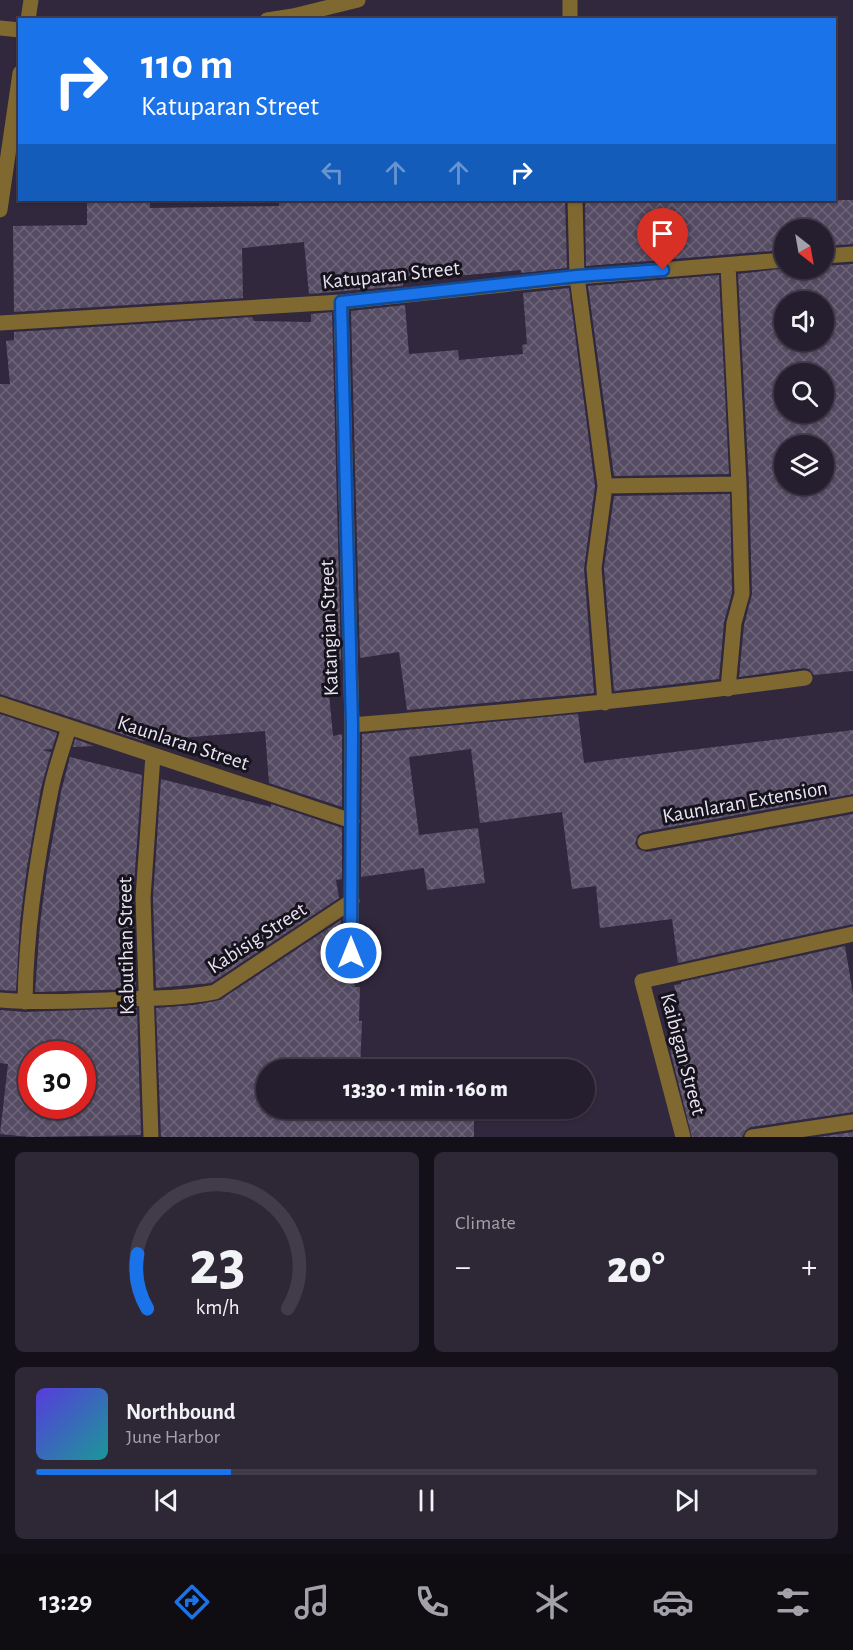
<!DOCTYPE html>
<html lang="en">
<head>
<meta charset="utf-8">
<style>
	:root { --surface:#251e2e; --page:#2d2736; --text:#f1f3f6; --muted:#a3a2aa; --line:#423c4a; --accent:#1a73e8 }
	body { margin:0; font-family:"Alegreya Sans",sans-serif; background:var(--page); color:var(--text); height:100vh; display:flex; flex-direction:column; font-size:22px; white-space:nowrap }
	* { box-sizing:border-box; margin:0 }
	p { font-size:20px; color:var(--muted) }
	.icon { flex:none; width:33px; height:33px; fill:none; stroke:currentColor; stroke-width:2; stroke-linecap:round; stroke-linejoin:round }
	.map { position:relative; height:1137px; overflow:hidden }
	.panel { display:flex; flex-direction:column; gap:15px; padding:15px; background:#141019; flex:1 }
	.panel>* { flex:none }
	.hud { position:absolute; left:18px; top:18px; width:818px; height:183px; border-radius:0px; box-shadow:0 2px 4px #0004,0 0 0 2px var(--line); background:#1a73e8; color:#fff; overflow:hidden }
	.needle { width:39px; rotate:149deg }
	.controls { position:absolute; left:774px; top:219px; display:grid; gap:12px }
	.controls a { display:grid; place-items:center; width:60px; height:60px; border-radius:50%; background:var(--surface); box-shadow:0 2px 4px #0004,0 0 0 2px var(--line); font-size:30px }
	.speed { position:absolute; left:18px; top:1041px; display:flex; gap:12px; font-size:30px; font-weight:700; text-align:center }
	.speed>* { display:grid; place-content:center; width:78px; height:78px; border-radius:50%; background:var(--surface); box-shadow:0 2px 4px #0004,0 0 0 2px var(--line); line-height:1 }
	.speed .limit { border:9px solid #d22; background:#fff; color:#111 }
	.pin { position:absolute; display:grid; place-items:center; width:51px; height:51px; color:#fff; margin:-62px -26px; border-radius:50% 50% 50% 0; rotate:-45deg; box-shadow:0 0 6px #0007 }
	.pin .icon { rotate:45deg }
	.me { position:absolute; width:66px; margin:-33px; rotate:0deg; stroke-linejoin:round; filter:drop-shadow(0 0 4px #0008) }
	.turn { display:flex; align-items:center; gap:21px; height:126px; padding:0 24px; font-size:27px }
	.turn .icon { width:78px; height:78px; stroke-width:2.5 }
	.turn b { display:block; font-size:42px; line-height:51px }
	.lanes { display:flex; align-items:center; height:57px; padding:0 24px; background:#0003; justify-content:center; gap:30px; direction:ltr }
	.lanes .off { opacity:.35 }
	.big { font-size:45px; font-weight:800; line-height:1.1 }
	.panel .tile { flex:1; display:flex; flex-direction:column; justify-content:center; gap:9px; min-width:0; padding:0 21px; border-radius:9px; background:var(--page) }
	.panel .dial { align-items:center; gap:0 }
	.dial svg { height:156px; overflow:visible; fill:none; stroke:var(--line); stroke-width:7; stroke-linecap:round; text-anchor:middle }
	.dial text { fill:var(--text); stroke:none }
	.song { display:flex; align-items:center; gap:18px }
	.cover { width:72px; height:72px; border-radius:9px; background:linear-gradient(135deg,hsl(250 70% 55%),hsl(180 70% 35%)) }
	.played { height:6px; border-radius:3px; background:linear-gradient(90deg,var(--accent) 25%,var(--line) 25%) }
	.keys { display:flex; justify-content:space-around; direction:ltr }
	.heat { display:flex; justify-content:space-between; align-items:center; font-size:33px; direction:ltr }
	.panel .tiles { flex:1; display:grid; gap:15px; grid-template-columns:1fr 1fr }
	.tile:last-child { grid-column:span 2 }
	.trip { position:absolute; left:256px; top:1059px; width:339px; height:60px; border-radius:30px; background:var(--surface); box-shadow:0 2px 4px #0004,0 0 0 2px var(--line); font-weight:800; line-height:60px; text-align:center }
	.menu { display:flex; height:96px; justify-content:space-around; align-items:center; background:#0f0c12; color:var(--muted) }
	.menu .icon { width:42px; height:42px }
	.menu .current { color:var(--accent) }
	.menu b { font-size:27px; color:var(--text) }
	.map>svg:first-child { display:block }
	.building { fill:url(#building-cross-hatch); fill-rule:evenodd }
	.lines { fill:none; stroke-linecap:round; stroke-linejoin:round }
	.minor { stroke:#7f6930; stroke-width:15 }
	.route-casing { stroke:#114b97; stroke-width:15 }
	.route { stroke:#1a73e8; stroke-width:10 }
	.labels { text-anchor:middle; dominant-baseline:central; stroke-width:6; stroke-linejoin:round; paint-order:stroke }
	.street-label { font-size:21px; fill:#e9e4f2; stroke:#17131d }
</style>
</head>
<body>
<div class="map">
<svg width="853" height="1137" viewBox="0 0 853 1137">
	<defs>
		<pattern id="building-cross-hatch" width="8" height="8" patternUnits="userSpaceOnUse" patternTransform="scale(1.5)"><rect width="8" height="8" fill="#554b63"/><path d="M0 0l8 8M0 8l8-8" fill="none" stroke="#6d657a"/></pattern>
	</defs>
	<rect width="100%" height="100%" fill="#31283e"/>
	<!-- building -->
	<path class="building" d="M87,200H150V208L279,206V200H565L567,268L521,273V270L403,281V286L309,294L304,242L242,248L243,298L14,312L13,226L87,225Z
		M585,200H853V244L824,246V230H784V250L586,266Z
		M853,264V671L814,675L809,669L804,668L739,677L744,625L752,594L749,484L738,274L788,268H824V266ZM784,302H824V340H784ZM784,374H824V412H784ZM784,446H824V484H784Z
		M719,275L729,474L614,476L588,286Z
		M569,288L595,486L584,569L594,693L407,710L399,652L360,658L351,311L405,305L409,354L458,350L459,360L523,354L522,345L527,344L523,293Z
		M332,312L341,660L326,662L333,736L342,734V807L269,783L265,731L143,741L0,694V384H10L6,341L14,340V332L252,317L254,321L311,322V314Z
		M730,494L732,593L724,622L719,679L614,691L604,568L614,496Z
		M0,714L57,733L52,749L42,750L51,752L41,788L27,867L20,922L16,991L0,990Z
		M578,714L584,763L853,730V794L643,832L638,835L635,843L638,849L647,852L853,814V924L678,963L672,919L600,928L596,886L572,889L562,812L480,823L471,749L409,757L419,835L478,828L485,883L427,890L424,868L361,877L362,734Z
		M75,739L94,746L73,747Z
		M70,757L142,775L133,897L136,989L35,992L40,924L47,870L61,792Z
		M161,779L271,807V804L342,828V879L336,880L339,898L211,983L156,988L153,898Z
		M341,920L342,957L346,961L351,963L355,987H360L359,1021H362L360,1070H267V1108H474V1137H161L156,1008L194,1005L220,1000Z
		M845,946L853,994V1112L751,1127L746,1130L742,1137H692L670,1050L687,1045L674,985L681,984V982Z
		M137,1008L141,1135L31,1137L0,1134L8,1064L0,1063V1010L25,1012ZM32,1054H82V1106H32Z
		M853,1132V1137H818Z"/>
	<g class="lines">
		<!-- minor -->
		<path class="minor" d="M570,0V20
			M28,20L31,0
			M267,20L293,16L358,0
			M0,28L20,30
			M575,200L577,277L605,486L594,568L605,703
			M0,210L20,73
			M824,256L853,254
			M341,302L352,725L351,953
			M0,323L341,302L577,277L784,260
			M605,486L739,484
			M728,689L734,623L742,594L739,484L728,265
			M0,704L352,821
			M352,725C503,712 654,699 805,678
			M645,842L853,804
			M0,1000C42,1003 84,1001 126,999C156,998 186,998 215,992L352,901
			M25,1002C26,934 37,857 51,790C55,769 63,748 69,727
			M151,1137L143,898L153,755
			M683,1137L642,981L853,934
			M752,1137L853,1122"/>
	</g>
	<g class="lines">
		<!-- route casing -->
		<g class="route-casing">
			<path id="route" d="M351,953L352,725L341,302L577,276L663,270"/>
		</g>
		<!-- route -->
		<use href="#route" class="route"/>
	</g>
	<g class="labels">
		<!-- street labels -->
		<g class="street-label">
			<text transform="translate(391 275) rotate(-6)">Katuparan Street</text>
			<text transform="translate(329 628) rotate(-92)">Katangian Street</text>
			<text transform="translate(183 743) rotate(18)">Kaunlaran Street</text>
			<text transform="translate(745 802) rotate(-10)">Kaunlaran Extension</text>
			<text transform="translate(257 938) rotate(-33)">Kabisig Street</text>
			<text transform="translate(126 946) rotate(-91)">Kabutihan Street</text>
			<text transform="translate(683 1054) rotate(75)">Kaibigan Street</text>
		</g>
	</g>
</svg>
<div class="controls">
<a><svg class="needle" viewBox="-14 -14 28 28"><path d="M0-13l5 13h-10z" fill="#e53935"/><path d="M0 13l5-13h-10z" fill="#a3a2aa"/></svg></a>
<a><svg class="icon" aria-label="sound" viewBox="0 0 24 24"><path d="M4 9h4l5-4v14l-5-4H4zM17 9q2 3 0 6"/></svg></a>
<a><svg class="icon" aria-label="search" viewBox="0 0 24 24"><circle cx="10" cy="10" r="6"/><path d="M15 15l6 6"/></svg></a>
<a><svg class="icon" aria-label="layers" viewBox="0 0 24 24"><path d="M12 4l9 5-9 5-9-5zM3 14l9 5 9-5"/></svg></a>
</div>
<div class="speed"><div class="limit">30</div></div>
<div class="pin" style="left:663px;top:270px;background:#d93025"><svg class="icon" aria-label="arrive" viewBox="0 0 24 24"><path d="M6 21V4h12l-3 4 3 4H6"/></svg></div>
<svg class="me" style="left:351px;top:953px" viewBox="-20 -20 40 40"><circle r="17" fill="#1a73e8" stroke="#fff" stroke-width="3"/><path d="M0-11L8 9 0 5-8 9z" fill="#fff"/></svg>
<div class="trip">13:30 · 1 min · 160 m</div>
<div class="hud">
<div class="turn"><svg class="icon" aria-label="right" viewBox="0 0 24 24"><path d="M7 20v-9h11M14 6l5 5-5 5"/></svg><div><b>110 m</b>Katuparan Street</div></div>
<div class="lanes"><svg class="icon off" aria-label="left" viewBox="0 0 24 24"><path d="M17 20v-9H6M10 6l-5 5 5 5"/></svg><svg class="icon off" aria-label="ahead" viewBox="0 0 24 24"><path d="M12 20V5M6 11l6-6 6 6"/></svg><svg class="icon off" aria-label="ahead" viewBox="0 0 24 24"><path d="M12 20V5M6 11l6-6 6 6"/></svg><svg class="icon" aria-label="right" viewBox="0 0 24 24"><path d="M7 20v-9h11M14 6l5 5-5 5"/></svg></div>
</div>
</div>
<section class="panel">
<div class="tiles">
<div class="tile dial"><svg viewBox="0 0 100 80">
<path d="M14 69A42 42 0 1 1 86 69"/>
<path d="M14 69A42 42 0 0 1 9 41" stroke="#1a73e8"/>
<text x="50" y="56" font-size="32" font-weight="700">23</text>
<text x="50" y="72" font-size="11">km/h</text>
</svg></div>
<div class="tile"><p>Climate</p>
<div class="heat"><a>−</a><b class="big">20°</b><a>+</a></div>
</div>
<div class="tile">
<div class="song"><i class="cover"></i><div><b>Northbound</b><p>June Harbor</p></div></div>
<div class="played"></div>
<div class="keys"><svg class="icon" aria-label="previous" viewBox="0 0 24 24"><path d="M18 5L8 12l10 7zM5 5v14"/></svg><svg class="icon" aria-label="pause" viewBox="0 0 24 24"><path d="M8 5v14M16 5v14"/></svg><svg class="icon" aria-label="next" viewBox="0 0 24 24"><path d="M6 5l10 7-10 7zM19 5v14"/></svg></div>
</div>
</div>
</section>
<nav class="menu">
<b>13:29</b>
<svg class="icon current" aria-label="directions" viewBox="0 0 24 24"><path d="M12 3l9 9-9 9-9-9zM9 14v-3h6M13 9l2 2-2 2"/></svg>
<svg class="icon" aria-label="music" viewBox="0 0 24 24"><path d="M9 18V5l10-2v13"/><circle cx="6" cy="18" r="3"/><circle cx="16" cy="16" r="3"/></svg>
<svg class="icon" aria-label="phone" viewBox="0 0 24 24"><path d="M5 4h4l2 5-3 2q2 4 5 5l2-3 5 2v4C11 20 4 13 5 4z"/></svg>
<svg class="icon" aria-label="climate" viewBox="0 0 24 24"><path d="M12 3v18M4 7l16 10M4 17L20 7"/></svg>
<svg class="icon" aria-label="car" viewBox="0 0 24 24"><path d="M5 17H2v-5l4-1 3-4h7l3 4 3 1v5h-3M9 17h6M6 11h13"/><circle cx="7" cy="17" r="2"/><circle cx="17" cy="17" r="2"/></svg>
<svg class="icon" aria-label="filters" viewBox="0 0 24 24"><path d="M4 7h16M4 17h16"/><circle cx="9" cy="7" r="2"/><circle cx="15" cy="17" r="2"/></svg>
</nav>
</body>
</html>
